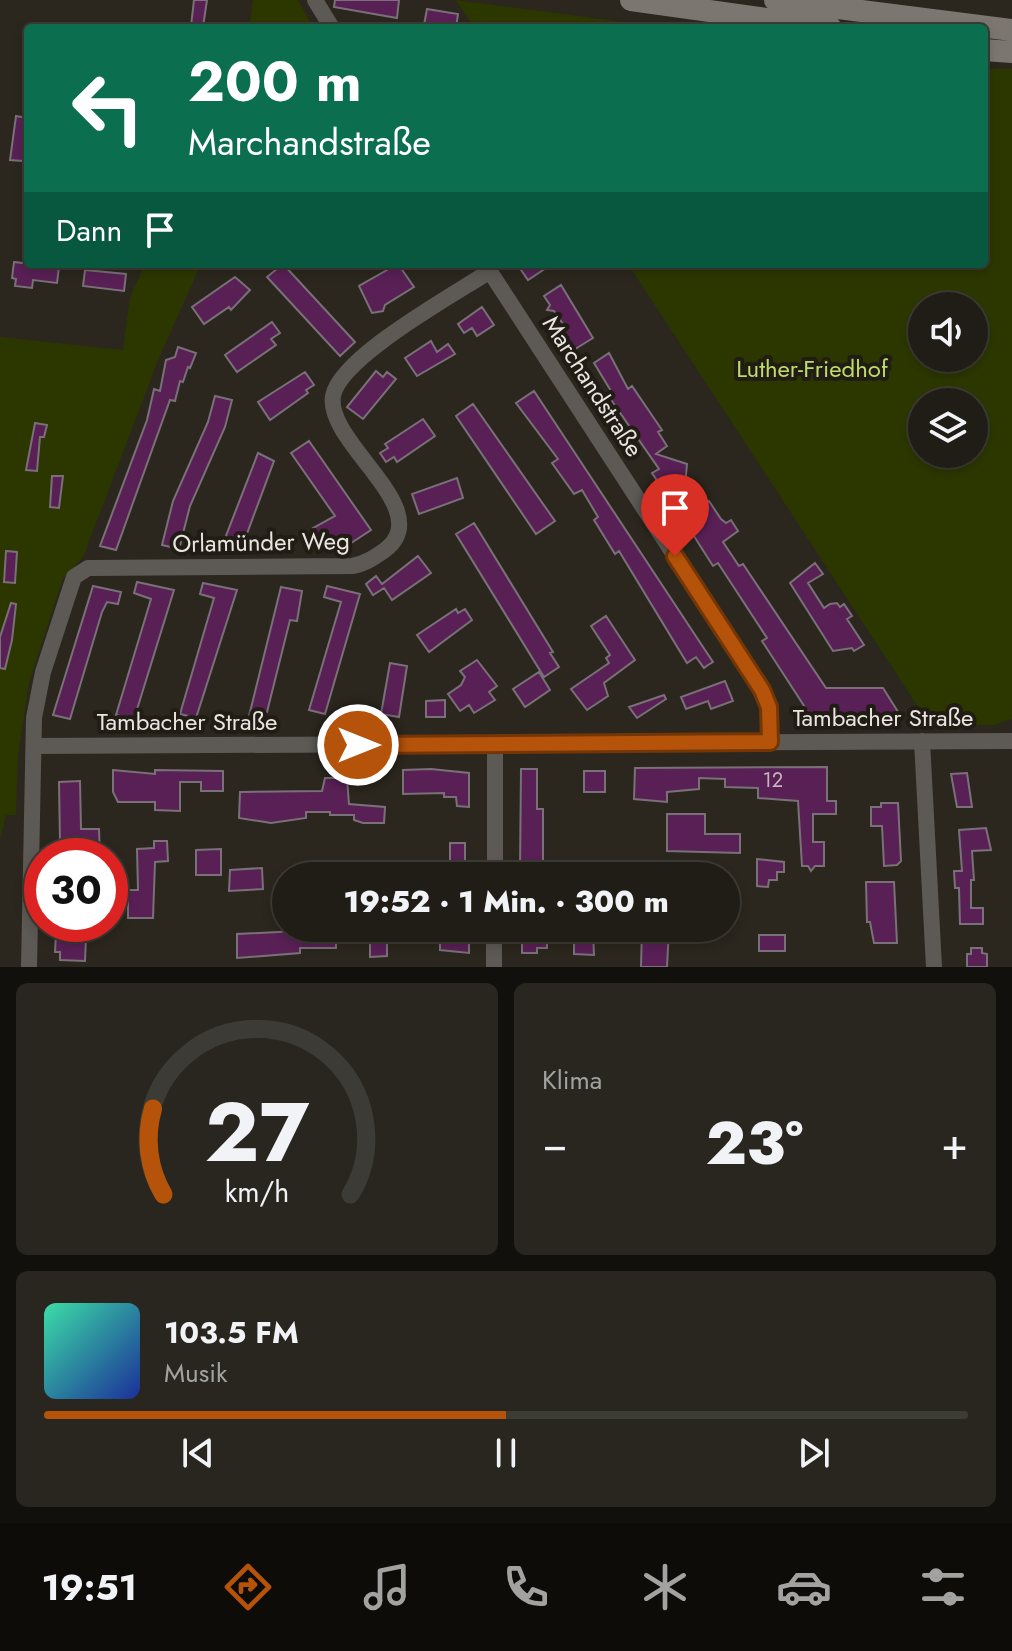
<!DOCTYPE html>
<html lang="de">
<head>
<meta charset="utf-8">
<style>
	:root { --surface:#201d16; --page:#28261f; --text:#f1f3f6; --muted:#a2a2a1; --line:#3d3b35; --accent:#b45309 }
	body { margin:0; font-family:Jost,sans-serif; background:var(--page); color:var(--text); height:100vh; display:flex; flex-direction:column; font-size:30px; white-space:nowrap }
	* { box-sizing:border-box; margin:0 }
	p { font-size:26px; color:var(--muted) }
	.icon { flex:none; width:44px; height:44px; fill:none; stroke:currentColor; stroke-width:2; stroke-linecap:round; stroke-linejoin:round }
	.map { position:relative; height:967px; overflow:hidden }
	.panel { display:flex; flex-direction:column; gap:16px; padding:16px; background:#12100c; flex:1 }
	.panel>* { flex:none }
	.banner { position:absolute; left:24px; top:24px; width:964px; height:244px; border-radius:8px; box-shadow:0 4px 12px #0003,0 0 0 2px var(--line); background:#0b6e4f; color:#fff; overflow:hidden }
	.tools { position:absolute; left:908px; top:292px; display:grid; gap:16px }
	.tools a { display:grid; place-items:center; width:80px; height:80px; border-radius:50%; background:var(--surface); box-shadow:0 4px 12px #0003,0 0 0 2px var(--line); font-size:40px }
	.speed { position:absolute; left:24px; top:838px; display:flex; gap:16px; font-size:40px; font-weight:700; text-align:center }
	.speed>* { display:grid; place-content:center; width:104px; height:104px; border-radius:50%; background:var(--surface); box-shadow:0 4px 12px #0003,0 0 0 2px var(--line); line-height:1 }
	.speed .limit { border:12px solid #d22; background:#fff; color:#111 }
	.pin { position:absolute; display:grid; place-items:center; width:68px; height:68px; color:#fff; margin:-82px -34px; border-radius:50% 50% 50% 0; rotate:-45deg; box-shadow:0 0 8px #0007 }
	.pin .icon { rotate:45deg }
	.me { position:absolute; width:88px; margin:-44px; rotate:90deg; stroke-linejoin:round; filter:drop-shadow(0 0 6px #0008) }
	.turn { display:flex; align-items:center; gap:28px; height:168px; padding:0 32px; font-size:36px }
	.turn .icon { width:104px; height:104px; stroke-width:2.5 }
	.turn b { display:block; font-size:56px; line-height:68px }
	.then { display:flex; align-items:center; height:76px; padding:0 32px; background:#0003; gap:16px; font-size:30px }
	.big { font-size:60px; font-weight:800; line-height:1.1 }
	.panel .tile { flex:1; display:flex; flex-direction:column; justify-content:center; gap:12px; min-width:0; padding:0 28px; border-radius:12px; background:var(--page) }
	.panel .dial { align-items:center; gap:0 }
	.dial svg { height:208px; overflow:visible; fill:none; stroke:var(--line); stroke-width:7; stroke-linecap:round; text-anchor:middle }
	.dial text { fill:var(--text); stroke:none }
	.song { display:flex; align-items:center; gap:24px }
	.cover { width:96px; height:96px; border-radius:12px; background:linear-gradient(135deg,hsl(160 70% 55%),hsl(230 70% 35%)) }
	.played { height:8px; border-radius:4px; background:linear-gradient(90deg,var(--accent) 50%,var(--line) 50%) }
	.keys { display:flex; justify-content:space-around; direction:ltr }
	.heat { display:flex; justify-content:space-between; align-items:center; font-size:44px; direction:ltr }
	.panel .tiles { flex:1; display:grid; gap:16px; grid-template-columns:1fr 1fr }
	.tile:last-child { grid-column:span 2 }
	.trip { position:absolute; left:272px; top:862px; width:468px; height:80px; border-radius:40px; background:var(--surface); box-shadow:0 4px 12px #0003,0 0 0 2px var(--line); font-weight:800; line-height:80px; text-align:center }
	.dock { display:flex; height:128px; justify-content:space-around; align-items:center; background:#0d0c09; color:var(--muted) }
	.dock .icon { width:56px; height:56px }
	.dock .current { color:var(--accent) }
	.dock b { font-size:36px; color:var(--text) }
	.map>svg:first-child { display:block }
	.green { fill:#2c3700; fill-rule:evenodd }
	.building { fill:#592056; stroke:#797078; stroke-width:2 }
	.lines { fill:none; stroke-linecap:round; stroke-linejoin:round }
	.minor { stroke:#5d5a56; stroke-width:16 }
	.secondary { stroke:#7c7670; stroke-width:22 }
	.route-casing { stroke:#753606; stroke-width:20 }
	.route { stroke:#b45309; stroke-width:14 }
	.labels { text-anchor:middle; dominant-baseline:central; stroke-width:8; stroke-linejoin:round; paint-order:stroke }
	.number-label { font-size:20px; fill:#c5b4be }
	.park-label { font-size:24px; fill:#bedb6b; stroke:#211d15 }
	.street-label { font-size:24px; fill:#e9e6e1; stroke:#211d15 }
</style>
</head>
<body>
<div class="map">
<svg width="1012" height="967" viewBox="0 0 1012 967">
	<rect width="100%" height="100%" fill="#2b271e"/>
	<!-- green -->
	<path class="green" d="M253,0H298L312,26L249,28Z
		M456,0L668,28H474Z
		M984,69H1012V719L994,725H930L628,264H984ZM922,306H974V358H922ZM922,402H974V454H922Z
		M145,264H201L159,358L83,557L63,578L29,683L18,755L16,815H6L0,840V337L123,350L130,297Z"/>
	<!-- building -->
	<path class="building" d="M194,0H207L203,27L191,26Z
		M335,0H399L397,18L334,7Z
		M427,9L458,14L456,28L424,25Z
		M16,116L28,118V151H24L23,161L10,160Z
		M14,262L59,267L57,283L33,280L32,288L15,286L16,279L12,278Z
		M283,264L355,342L340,356L267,277Z
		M383,264H398L414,287L385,305L383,311L372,313L359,286L387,270Z
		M517,264H552L528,280Z
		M85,270L126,274L124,291L83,286Z
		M235,277L250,290L231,310L229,307L204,324L192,307Z
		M561,285L593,338L572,351L559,331L565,327L554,311L547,310L550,305L544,296Z
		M482,307L494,325L477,336L472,328L464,333L458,324Z
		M272,322L280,333L271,339L276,345L237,372L225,355Z
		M431,341L437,352L448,344L455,354L417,376L405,358Z
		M178,347L196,353L190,368L188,367L183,382L180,381L175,401L170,400L116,550L100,546L147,420L154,389L160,391L166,360L175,357Z
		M609,353L628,389L632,386L662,430L658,432L667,446L656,454L687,464L685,486L694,500L699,496L704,505L709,501L721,519L726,523L731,520L738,531L723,542L739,566L743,564L826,688H883L900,715H810L762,641L767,638L718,563L713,566L699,544L682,517V507L669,488L664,491L652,473L659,469L607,394L611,391L594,363Z
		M376,371L383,377L387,372L396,379L363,419L347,407Z
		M305,372L314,385L306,390L308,393L270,420L258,402Z
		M534,391L707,653L713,662L708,665L704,668L696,657L687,663L619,551L615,554L594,520L598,517L582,490L574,494L552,463L558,459L516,403Z
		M215,396L232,400L225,427L190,506L179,549L162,545L173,501L208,422Z
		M473,404L555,521L536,534L456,416Z
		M423,419L435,436L397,462L394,457L386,462L380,453L388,448L385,444Z
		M35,423L47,425L44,437H40L37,471L26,470Z
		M309,441L371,530L342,549L339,545L329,552L313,528L335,516L291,453Z
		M258,453L274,461L242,547L224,541Z
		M52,476H63L59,508L50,507Z
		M457,478L463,498L419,514L412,494Z
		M474,523L553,652L550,653L559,667L544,677L456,534Z
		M6,551L17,552L15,583L4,582Z
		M418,556L431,573L392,600L384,588L373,595L366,584L376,576L382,584Z
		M815,563L823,574L808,583L824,608L830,604L837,603L840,607L844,604L852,616L847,619L864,645L854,651L852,648L833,651L790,583Z
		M137,582L174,590L134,719L116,715L151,599L134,593Z
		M203,583L237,590L196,718L180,714L214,598L200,594Z
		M93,586L121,592L118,604L107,602L102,612L70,719L53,715Z
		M327,586L360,594L325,714L309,710L341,602L324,597Z
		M281,587L302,591L297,621L290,620L267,712H262L261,718L249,716Z
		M11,603L16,604L12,640L5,669L0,668V637Z
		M456,609L458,613L465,609L472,620L429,652L417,635Z
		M606,616L635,660L604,683L608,696L587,710L571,689L609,663L606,658L610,655L591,626Z
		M477,660L497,686L489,692L495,700L474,713L469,705L460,711L448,694L461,685L465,677L460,671Z
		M390,663L407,666L399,717L381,714Z
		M539,672L550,690L525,707L513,689Z
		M725,681L733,701L711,709L708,701L686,709L681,697Z
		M664,695L666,699L637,718L629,707Z
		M445,700V717H426V701Z
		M827,767V801H836V814H813V842H824V866H815L811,871L808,866H802L798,801L758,798V788L725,787V779L699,778V789L667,792V802L634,799L635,768Z
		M431,769L469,773V807L457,806L456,797H444V793L403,794V770Z
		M521,769H537V809H543V870H520Z
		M113,770L155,774V770L223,771V791H201V782H180V811L155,810V802H118L113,792Z
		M584,771H605V792H584Z
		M967,773L972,807H957L951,774Z
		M325,778H347L349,804L385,807L384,823H363L354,820V815H330V812H306V818L271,823L239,818L240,792L322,791Z
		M80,781L81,829H99L100,856H64V843H60L59,782Z
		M881,803H898L901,861L897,865L884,866L882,826H871V807H881Z
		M667,814H705V834H740V853L667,851Z
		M986,828L991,850L972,851L974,880H971V908H983V924H960L959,888H955L954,871H962L959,830Z
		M154,841H167L168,861L155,862L153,918H128V890H138L137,849L154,848Z
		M450,843H465V867H450Z
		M221,849V875H196V850Z
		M757,859L784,862V872H777V880H769L768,887L757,886Z
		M262,868L263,889L229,891L230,870Z
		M866,882H894L897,943H874L870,922H867Z
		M440,928H469V953L440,950Z
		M547,928V948H537V953H522V933Z
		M642,928H669L667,967H641Z
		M336,929V948H300V953L237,958V934Z
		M593,931L594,955L574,954V932Z
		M370,932H387V956L370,957Z
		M56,934L86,938L85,961L60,960V952H55Z
		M759,935H785V951H759Z
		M971,948H982V953L987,954V967H967V954H971Z"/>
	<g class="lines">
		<!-- minor -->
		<path class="minor" d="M315,0L332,28
			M485,264L762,690L769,707L770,742
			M922,741L934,967
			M34,746L1012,741
			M495,876V744
			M29,967L34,718L43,672L74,577L88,568L352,566C365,564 375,557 385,550C438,509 325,443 333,396C340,357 455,294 490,271
			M494,967V928"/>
		<!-- secondary -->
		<path class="secondary" d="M631,0L831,28
			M775,0L1012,30
			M984,50L1012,52"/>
	</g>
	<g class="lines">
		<!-- route casing -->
		<g class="route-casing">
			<path id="route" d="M358,745L770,742L769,707L762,690L675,556"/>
		</g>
		<!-- route -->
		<use href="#route" class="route"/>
	</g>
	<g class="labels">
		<!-- number labels -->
		<g class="number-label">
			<text x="773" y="780">12</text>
		</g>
		<!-- park labels -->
		<g class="park-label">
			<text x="812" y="368">Luther-Friedhof</text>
		</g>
		<!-- street labels -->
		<g class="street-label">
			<text transform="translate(593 386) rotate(57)">Marchandstraße</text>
			<text transform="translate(261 542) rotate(-1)">Orlamünder Weg</text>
			<text x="883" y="717">Tambacher Straße</text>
			<text x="187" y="721">Tambacher Straße</text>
		</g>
	</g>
</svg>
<div class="tools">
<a><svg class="icon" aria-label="sound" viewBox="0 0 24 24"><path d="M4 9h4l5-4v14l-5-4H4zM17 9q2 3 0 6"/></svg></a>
<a><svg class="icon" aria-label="layers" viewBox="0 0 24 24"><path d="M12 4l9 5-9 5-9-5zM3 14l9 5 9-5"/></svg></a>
</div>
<div class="speed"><div class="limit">30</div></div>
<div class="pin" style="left:675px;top:556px;background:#d93025"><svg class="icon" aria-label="arrive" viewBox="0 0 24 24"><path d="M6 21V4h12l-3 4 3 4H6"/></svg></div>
<svg class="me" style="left:358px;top:745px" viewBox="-20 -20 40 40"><circle r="17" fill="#b45309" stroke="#fff" stroke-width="3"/><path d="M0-11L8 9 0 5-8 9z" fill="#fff"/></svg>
<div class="trip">19:52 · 1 Min. · 300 m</div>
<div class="banner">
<div class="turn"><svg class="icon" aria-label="left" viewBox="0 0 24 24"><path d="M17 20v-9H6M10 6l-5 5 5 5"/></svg><div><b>200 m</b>Marchandstraße</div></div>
<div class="then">Dann<svg class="icon" aria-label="arrive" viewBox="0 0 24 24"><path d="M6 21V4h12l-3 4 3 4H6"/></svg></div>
</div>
</div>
<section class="panel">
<div class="tiles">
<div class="tile dial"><svg viewBox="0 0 100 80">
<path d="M14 69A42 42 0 1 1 86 69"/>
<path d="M14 69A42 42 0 0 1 10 36" stroke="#b45309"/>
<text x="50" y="56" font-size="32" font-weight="700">27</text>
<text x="50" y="72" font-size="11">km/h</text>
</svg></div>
<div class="tile"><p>Klima</p>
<div class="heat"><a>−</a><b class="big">23°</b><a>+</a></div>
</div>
<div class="tile">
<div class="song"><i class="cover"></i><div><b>103.5 FM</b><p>Musik</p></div></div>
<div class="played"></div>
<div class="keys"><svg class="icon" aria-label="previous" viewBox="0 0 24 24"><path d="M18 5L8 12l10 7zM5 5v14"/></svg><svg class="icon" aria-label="pause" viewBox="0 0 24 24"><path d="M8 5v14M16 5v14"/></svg><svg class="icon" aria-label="next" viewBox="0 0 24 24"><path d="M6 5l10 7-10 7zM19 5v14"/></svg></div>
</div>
</div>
</section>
<nav class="dock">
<b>19:51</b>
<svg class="icon current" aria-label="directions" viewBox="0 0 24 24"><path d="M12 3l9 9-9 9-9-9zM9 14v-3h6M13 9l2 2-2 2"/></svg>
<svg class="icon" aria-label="music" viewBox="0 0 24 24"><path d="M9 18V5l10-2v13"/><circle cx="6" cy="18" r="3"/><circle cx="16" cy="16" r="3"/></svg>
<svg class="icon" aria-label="phone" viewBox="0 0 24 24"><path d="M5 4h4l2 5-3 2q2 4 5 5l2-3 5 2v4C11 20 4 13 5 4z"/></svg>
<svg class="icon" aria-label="climate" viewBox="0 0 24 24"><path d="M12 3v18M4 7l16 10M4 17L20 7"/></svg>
<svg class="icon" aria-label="car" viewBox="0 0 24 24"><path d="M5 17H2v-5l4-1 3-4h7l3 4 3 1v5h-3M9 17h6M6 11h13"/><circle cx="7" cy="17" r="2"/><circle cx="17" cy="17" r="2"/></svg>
<svg class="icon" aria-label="filters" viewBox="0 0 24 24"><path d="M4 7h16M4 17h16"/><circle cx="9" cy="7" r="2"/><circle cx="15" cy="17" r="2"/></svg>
</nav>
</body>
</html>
